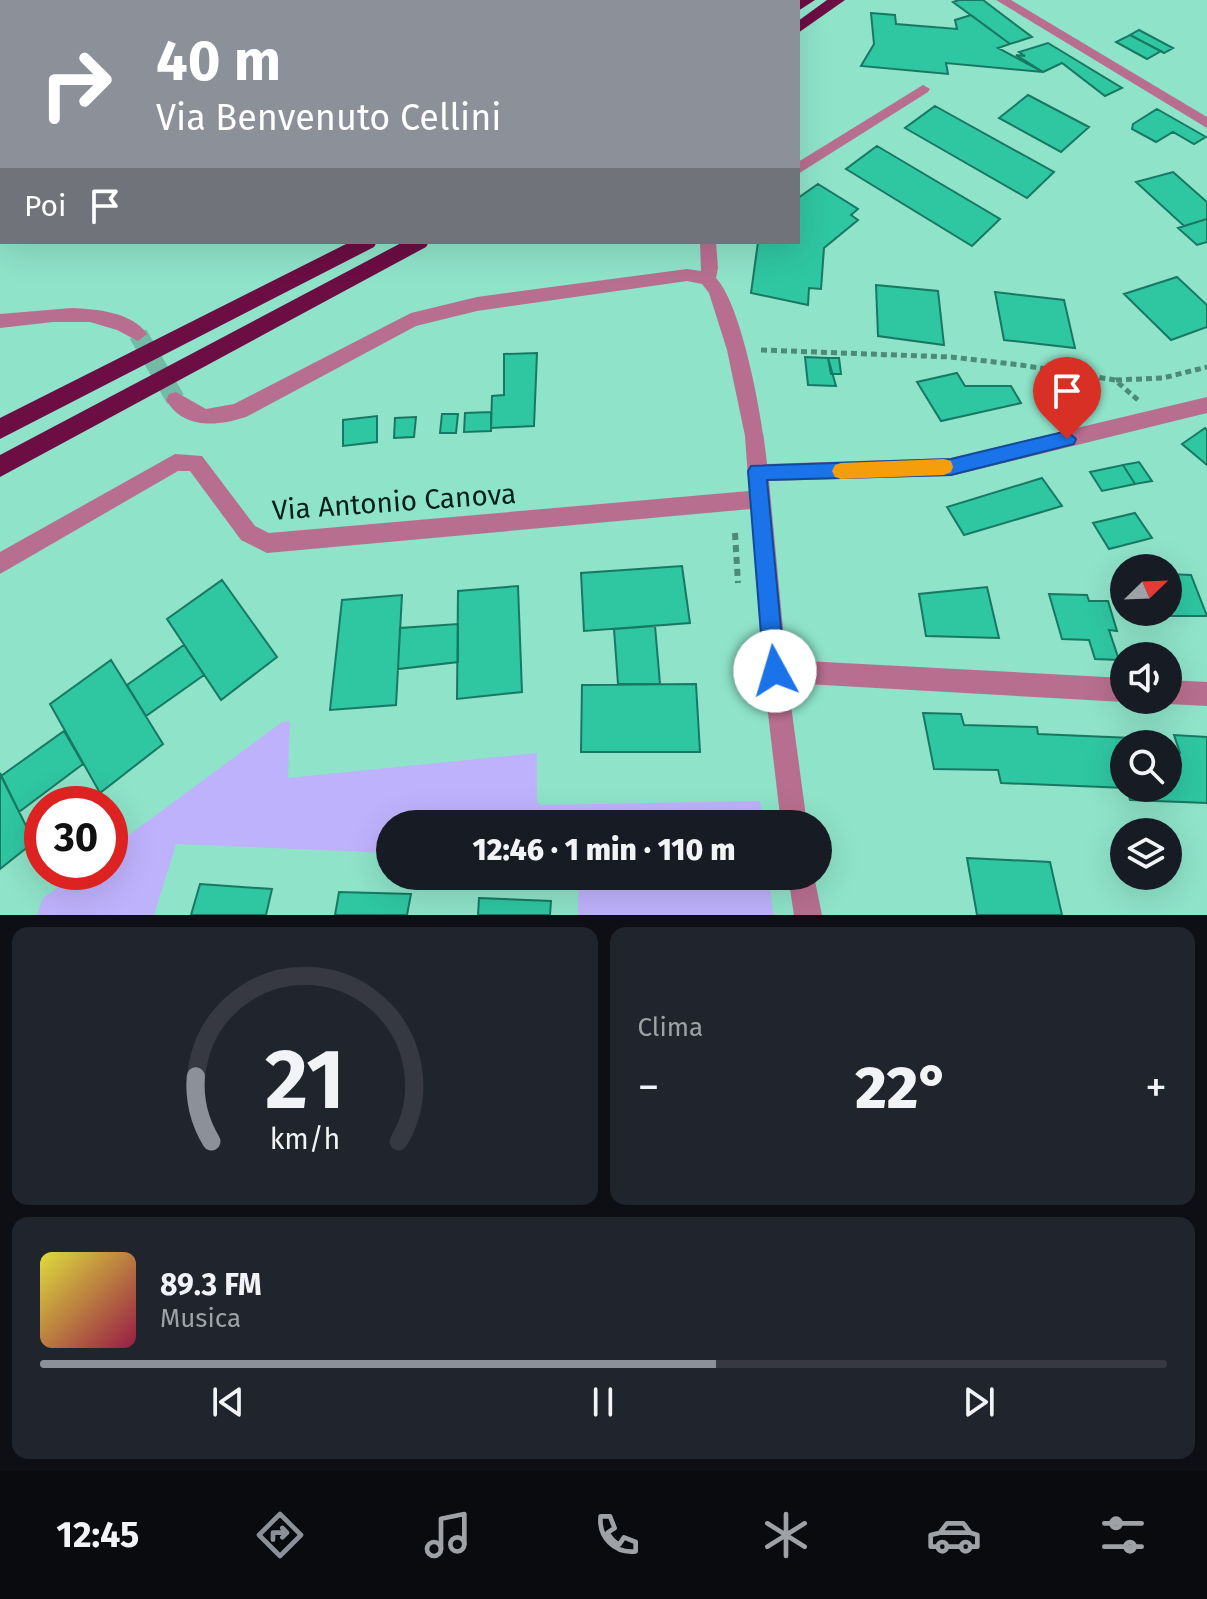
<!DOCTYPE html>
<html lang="it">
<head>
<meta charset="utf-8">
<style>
	:root { --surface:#171b24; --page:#20242c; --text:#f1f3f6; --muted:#9ea1a6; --line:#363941; --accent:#8c9099 }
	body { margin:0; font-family:"Fira Sans",sans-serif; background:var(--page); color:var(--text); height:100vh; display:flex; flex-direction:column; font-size:30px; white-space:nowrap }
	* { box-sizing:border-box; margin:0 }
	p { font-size:26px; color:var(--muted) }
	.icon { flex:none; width:44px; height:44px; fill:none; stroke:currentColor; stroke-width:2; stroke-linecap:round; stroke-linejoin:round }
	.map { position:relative; height:915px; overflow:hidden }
	.details { display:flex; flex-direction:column; gap:12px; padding:12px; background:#0d0f14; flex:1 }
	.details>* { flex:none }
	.top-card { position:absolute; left:0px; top:0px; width:800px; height:244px; box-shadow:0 8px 32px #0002; background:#8c9099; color:#fff; overflow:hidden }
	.needle { width:52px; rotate:67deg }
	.tools { position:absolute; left:1110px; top:554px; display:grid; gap:16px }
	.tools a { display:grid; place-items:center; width:72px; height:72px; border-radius:50%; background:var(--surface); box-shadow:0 8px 32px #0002; font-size:40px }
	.speed { position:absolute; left:24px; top:786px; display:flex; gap:16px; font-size:40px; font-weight:700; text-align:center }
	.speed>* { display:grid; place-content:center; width:104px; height:104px; border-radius:50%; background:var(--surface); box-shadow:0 8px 32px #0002; line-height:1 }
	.speed .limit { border:12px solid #d22; background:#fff; color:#111 }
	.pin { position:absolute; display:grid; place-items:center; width:68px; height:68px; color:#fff; margin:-82px -34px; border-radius:50% 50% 50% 0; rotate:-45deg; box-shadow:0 0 8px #0007 }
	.pin .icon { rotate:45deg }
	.me { position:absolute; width:88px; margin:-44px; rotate:354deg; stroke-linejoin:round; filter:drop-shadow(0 0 6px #0008) }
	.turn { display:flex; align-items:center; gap:28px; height:168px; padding:0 24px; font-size:36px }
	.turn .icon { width:104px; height:104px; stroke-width:2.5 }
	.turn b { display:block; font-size:56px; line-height:68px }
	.then { display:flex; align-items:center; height:76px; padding:0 24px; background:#0003; gap:16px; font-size:30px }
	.big { font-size:60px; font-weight:800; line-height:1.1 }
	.details .card { flex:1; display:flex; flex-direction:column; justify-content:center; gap:12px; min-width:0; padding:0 28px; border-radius:16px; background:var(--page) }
	.details .dial { align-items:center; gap:0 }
	.dial svg { height:208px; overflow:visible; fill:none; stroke:var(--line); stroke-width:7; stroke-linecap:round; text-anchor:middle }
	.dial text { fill:var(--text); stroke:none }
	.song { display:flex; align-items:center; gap:24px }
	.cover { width:96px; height:96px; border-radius:12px; background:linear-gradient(135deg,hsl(60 70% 55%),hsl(340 70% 35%)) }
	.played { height:8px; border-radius:4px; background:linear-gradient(90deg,var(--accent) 60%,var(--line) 60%) }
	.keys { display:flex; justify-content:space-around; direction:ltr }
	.heat { display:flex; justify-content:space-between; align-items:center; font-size:44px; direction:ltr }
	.details .tiles { flex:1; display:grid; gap:12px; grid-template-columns:1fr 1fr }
	.card:last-child { grid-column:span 2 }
	.trip { position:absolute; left:376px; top:810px; width:456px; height:80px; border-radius:40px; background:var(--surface); box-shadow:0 8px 32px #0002; font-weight:800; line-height:80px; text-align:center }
	.tab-bar { display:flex; height:128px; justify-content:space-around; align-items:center; background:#090b0e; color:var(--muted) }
	.tab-bar .icon { width:56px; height:56px }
	.tab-bar .current { color:var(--accent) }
	.tab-bar b { font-size:36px; color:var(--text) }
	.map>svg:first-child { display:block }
	.green { fill:#bfb2fd }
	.building { fill:#2fc6a2; stroke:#197861; stroke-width:2 }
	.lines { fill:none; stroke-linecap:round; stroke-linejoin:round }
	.minor-tunnel { stroke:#72bca5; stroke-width:19; stroke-dasharray:19 9; stroke-linecap:butt }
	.path-far1 { stroke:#4d8a78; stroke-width:5; stroke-dasharray:6 4; stroke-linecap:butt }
	.path { stroke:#4d8a78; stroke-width:6; stroke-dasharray:7 5; stroke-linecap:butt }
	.minor { fill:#b86f8f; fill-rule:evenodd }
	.tertiary { fill:#b86f8f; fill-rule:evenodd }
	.motorway { fill:#6c0d43; fill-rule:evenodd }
	.route { fill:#1a73e8; stroke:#114b97; stroke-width:2 }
	.slow { fill:#f59e0b }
	.labels { text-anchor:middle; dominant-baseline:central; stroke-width:6; stroke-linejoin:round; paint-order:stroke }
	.street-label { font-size:28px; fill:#002017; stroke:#8ee3c9 }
</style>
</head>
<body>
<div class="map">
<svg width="1207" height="915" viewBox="0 0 1207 915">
	<rect width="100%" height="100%" fill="#8ee3c9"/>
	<!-- green -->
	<path class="green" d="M290,721L288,778L537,753V802L541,805L760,801L763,824H390V853L176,844L154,915H37L43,898L79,872H110V849L282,722Z
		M579,876H769L773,915H578Z"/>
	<!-- building -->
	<path class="building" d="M959,0H983L1032,37L1010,44L953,2Z
		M871,13L895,15L896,24L957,29L955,20L971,15L1010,44L998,48L1043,72L946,63L948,74L861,66L874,44Z
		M1139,30L1173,48L1164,53L1130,35Z
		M1130,35L1161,51L1147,59L1116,42Z
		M1048,43L1122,88L1105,96L1062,63L1043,72L1016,55L1025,56L1019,52Z
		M1028,95L1089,127L1061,152L999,118Z
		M935,106L1054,172L1027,198L905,128Z
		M1157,109L1206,137L1194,144L1173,132L1156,142L1132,129L1133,124Z
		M877,146L1000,219L972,246L846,169Z
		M1173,172L1207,202V219L1184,226L1136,182Z
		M818,184L858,209L851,215L858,220L824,248L821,289L809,288L808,305L751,293L758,242H798V198Z
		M1207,219V242L1197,245L1178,228Z
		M1177,277L1207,305V327L1171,340L1124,294Z
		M876,285L938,291L944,345L878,336Z
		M995,292L1064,300L1075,348L1004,340Z
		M537,353L534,426L491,428L492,396L504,395V354Z
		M805,357L828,358L836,386L808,385Z
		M828,358H839L841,374H831Z
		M957,373L965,386H1011L1021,403L941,421L917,382Z
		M491,412V431L464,432L465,413Z
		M442,414H458L456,433H440Z
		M377,416V442L343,446V420Z
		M416,417L414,437L394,438L395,418Z
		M1205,428L1207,430V465L1182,444Z
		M1139,462L1152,481L1135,484L1123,465Z
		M1123,465L1135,484L1102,491L1090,472Z
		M1042,478L1062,506L964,535L947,507Z
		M1135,513L1152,538L1109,549L1093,523Z
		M682,566L690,623L584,631L581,573Z
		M1168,574L1191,575L1207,616H1159L1158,612H1168Z
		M222,580L277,657L221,700L167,619Z
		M518,586L522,692L457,699L458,591Z
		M987,587L999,638L926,636L919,594Z
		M1049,594L1087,595L1089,601H1108L1117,631L1109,630L1119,660L1095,659L1089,640L1062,639Z
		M402,595L396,705L330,710L342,600Z
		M458,624V662L398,669L400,628Z
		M655,626L660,684H618L614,629Z
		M184,645L204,675L146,716L127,685Z
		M111,660L163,744L100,793L50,704Z
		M696,684L700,752H581L582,685Z
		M923,713L961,714L964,725L1037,727L1038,734L1132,738L1134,744H1124V788H1168V753H1180L1174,735L1207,737V803L1130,800L1127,788L1001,783L998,770L934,769Z
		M64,731L83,764L19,812L1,776Z
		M0,773L34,842L0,869Z
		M967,858L1050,862L1062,915H977Z
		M200,884L272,889L266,915H191Z
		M339,892L411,894L407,915H335Z
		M479,898L551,901L550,915H478Z"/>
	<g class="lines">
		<!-- minor-tunnel -->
		<path class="minor-tunnel" d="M138,334L176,400"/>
		<!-- path-far1 -->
		<path class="path-far1" d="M761,350L951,357L1021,365L1115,380L1138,400
			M1116,380L1163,378L1207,367"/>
		<!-- path -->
		<path class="path" d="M735,533L738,583"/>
		<!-- minor -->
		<path class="minor" d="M923,85L930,89L928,92L798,174V162Z
			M700,242H716L718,268L716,278C743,307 763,422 767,464L951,458L1207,397V413L951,476L769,481L786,660L1124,678V700H1129L1124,702L788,683L807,824H781L763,671L751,509L267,553L241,540L190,471H178L0,574V552L175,454L202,456L255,526L269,533L749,491L745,436L727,350L709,293L702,284L687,281L477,311L416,326L246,417C218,426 184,430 166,400L169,394L176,392L206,409L234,404L411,313L477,297L687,269L701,271Z
			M72,308C96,309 132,312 147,334L138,341L117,330L90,322H53L0,328V314Z
			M1168,680L1207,682V706L1168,704L1160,700H1168Z
			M788,876H814L822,915H794Z"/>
		<!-- tertiary -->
		<path class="tertiary" d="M996,0H1011L1207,117V128Z"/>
		<!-- motorway -->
		<path class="motorway" d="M797,0H815L798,11V2H794Z
			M827,0H845L798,33V21Z
			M350,242H377L374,247L0,439V418Z
			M403,242H429L426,247L0,477V455Z"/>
	</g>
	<!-- route -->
	<path class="route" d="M1067,431L1076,439L1074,444L951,475L767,480L785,671L782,679L775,682L767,679L764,671L748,471L751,466L951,459Z"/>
	<!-- slow -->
	<path class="slow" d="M944,459L951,461L953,467L951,472L944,475L841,479L835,477L832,471L835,465L841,463Z"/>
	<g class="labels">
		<!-- street labels -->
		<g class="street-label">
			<text transform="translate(394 502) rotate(-4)">Via Antonio Canova</text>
		</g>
	</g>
</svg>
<div class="tools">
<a><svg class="needle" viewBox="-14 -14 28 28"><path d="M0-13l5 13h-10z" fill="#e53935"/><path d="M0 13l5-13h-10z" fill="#9ea1a6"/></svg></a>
<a><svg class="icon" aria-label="sound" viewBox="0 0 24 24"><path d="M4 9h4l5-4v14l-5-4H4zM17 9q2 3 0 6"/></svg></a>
<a><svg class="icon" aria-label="search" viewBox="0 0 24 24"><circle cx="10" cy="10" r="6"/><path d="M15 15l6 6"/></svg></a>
<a><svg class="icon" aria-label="layers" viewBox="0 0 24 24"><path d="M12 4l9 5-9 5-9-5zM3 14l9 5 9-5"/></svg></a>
</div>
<div class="speed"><div class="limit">30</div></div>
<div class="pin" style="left:1067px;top:439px;background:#d93025"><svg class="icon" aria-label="arrive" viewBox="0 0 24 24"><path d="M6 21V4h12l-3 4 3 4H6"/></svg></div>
<svg class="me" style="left:775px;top:671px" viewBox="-20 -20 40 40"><circle r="19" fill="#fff"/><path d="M0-13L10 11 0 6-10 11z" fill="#1a73e8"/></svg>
<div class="trip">12:46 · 1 min · 110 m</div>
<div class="top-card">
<div class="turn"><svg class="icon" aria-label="right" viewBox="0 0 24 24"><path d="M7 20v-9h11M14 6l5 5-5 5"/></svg><div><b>40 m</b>Via Benvenuto Cellini</div></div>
<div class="then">Poi<svg class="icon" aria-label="arrive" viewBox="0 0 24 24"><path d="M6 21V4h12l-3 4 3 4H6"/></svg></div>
</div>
</div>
<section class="details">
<div class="tiles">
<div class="card dial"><svg viewBox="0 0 100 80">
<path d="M14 69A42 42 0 1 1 86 69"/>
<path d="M14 69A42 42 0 0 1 8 44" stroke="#8c9099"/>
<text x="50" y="56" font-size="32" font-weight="700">21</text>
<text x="50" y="72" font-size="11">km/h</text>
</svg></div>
<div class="card"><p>Clima</p>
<div class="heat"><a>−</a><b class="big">22°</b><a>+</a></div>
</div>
<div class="card">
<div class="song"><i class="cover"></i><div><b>89.3 FM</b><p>Musica</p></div></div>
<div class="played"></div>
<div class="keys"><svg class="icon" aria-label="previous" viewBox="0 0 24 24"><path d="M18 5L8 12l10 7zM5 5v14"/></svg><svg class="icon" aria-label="pause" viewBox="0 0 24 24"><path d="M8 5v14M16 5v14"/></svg><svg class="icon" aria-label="next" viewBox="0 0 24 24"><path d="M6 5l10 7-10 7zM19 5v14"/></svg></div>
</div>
</div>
</section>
<nav class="tab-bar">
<b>12:45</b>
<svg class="icon current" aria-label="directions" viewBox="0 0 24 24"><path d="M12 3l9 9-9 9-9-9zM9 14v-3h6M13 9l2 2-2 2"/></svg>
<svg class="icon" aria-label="music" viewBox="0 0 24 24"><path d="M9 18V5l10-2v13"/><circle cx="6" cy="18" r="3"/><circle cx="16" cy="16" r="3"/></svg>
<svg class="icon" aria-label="phone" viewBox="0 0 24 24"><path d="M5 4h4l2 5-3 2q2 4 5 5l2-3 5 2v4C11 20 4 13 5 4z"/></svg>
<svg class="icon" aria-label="climate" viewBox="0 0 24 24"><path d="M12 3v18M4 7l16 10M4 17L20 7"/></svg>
<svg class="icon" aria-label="car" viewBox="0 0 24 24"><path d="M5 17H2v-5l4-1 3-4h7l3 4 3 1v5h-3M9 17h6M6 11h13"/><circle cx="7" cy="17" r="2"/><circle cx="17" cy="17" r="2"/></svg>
<svg class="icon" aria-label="filters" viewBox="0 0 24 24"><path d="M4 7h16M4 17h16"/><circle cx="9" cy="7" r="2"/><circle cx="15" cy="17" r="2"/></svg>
</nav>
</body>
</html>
